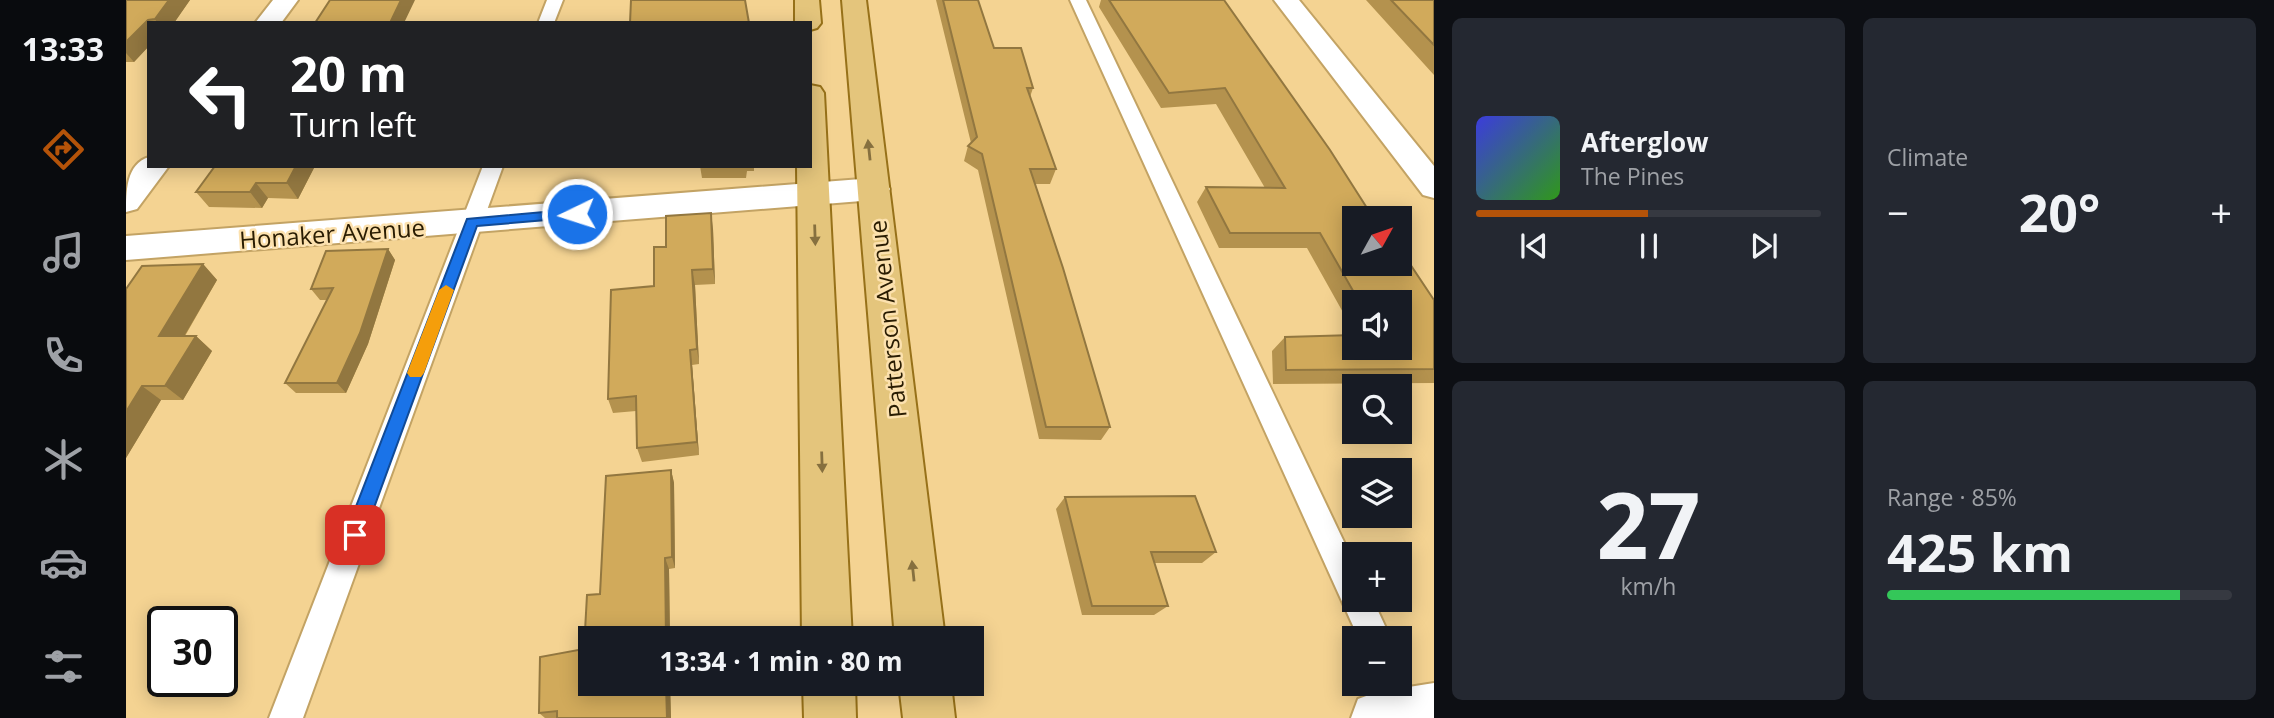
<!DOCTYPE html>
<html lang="en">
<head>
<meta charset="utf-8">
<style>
	:root { --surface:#171b24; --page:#242831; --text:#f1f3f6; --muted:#9ea1a6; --line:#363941; --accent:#b45309 }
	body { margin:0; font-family:"Open Sans",sans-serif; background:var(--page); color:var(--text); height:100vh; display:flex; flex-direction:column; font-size:26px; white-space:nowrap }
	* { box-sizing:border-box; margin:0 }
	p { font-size:23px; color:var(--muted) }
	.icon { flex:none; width:38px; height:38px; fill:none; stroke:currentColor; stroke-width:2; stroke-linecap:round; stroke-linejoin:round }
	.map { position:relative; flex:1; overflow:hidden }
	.sheet { display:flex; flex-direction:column; gap:18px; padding:18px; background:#0d0f14; width:840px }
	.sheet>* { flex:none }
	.banner { position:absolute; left:21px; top:21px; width:665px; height:147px; border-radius:0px; box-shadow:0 4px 18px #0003; background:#202124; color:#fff; overflow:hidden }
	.needle { width:46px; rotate:50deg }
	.tools { position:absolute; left:1216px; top:206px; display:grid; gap:14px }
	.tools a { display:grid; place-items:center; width:70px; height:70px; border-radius:0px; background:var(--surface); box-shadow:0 4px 18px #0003; font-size:35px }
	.speed { position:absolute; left:21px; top:606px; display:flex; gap:14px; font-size:35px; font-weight:700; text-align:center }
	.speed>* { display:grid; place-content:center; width:91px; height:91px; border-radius:50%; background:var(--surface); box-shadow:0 4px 18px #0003; line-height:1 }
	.speed .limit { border:4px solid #111; border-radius:10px; background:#fff; color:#111 }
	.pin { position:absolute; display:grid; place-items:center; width:60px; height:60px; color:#fff; margin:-30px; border-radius:14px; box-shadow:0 4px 10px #0006 }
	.me { position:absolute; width:77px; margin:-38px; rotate:266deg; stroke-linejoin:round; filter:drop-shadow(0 0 5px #0008) }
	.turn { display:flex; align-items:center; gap:24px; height:147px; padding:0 28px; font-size:32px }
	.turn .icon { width:91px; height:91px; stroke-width:2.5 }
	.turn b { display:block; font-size:49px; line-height:60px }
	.big { font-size:52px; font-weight:700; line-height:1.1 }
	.sheet .widget { flex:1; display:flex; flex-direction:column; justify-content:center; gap:10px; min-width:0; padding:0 24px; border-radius:10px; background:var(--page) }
	.sheet .dial { align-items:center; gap:0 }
	.dial b { font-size:91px; line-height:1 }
	.song { display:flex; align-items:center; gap:21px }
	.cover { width:84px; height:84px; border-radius:10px; background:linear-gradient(135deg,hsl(240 70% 55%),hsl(110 70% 35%)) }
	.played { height:7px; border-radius:4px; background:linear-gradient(90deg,var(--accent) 50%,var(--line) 50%) }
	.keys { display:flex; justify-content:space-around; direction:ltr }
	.heat { display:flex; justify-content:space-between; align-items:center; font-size:38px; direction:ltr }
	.charge { height:10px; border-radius:5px; background:linear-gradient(90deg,#34c759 85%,var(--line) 0) }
	.sheet .tiles { flex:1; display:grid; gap:18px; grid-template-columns:repeat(2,1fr) }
	.trip { position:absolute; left:452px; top:626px; width:406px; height:70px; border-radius:0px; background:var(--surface); box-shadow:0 4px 18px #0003; font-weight:700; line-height:70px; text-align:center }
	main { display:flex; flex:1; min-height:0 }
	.tabs { display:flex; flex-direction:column; width:126px; justify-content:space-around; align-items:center; background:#090b0e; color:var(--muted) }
	.tabs .icon { width:49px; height:49px }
	.tabs .current { color:var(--accent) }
	.tabs b { font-size:32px; color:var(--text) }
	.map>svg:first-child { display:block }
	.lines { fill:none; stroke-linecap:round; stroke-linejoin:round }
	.lane-casing { stroke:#c3a364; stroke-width:4 }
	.street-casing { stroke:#c3a364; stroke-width:4 }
	.primary-casing { stroke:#977119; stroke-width:4 }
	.lane { fill:#fff; fill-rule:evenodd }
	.street { fill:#fff; fill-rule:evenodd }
	.primary { fill:#e4c57c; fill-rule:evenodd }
	.wall { fill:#b4924e }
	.shaded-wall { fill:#927740 }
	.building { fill:#d1aa5b; stroke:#927740; stroke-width:2 }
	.oneway { fill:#86703f }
	.route { fill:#1a73e8; stroke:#114b97; stroke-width:2 }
	.slow { fill:#f59e0b }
	.labels { text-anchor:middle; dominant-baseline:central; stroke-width:5; stroke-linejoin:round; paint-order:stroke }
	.street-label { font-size:24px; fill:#291c02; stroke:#fce1ae }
</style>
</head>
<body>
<main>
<nav class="tabs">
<b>13:33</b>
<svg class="icon current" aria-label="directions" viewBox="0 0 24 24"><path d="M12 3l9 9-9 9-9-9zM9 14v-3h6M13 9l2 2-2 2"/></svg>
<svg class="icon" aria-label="music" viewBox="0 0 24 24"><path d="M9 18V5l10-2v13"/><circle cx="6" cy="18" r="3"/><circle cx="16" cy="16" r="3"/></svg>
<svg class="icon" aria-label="phone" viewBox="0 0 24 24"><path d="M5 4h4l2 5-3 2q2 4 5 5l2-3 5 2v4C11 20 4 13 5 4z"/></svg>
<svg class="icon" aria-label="climate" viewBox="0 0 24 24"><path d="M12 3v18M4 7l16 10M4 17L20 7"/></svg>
<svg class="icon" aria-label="car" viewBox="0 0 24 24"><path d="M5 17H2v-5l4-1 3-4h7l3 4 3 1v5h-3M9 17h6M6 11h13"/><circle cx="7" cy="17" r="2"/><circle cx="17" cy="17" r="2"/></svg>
<svg class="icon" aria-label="filters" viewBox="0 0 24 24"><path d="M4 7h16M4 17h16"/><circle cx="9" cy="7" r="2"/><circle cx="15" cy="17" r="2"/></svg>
</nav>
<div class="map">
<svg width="1308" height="718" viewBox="0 0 1308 718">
	<rect width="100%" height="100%" fill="#f4d392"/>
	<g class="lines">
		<!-- lane casing -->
		<g class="lane-casing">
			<path id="lane" d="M421,0H437L428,23H412Z
				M944,0H960L1228,563V600H1247L1265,639H1233Z
				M357,166H377L177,718H143Z"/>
		</g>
		<!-- street casing -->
		<g class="street-casing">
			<path id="street" d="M147,0H172L155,23H129Z
				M1148,0H1173L1308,166V198L1297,195Z
				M23,157V166H43L11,209L0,212C0,192 0,164 23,157Z
				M748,178L759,181L764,189L759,197L748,200L0,260V236Z
				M1308,683V718H1225L1232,699L1251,692Z"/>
		</g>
		<!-- primary casing -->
		<g class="primary-casing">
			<path id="primary" d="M669,0H693L695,23L691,28L684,30V23H669Z
				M716,0H740L819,639H769Z
				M684,85L694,87L698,93L726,639H676L671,166H684Z
				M677,684H729L730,718H678Z
				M773,684H825L829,718H777Z"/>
		</g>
		<!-- lane -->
		<use href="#lane" class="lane"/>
		<!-- street -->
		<use href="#street" class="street"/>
		<!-- primary -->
		<use href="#primary" class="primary"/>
	</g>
	<!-- wall -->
	<path class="wall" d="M0,0H64L48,23H23V46L8,62H0Z
		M810,0H852L868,48L907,88L904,97L930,169L924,184H909L984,427L975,440L913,439L852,170L838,161L842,146L845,143Z
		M975,0H1098L1228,219L1308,300V383L1147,384L1146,351L1159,337L1274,348V303H1228V332L1181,248H1093L1071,202L1080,187L1139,188L1090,104L1035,108L973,7Z
		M1240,0H1308V75Z
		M189,166L172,199L142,198L136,208L83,207L70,192Z
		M574,166H628V171H621L620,178H576Z
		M587,229L589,284L569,285L573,364L566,365L573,455L516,462L511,448L510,411L487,413L482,399L528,286L540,247Z
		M262,249L269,260L242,344L220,393H170L159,383L201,300H194L185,289Z
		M77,264L91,280L59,336H70L86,351L57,400H35L0,458V289Z
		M545,470L548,483L549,568L543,569L544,639H464V684H544L545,718H419L413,713L458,649L474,594Z
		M939,497L1090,552L1076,563H1028L1042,606L1028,615H956L930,509Z"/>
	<!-- shaded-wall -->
	<path class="shaded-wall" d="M43,0H64L48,23H31L29,19Z
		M275,0H289L278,23H264Z
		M22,20L24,23H23V46L8,62L0,53V42Z
		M170,166H189L172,199L161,183Z
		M130,183L142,198L136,208L124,192Z
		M585,213L587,229L589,284L587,269Z
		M262,249L269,260L242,344L220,393L211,383Z
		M77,264L91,280L50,350L33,336Z
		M566,270L569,285L573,364L571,349Z
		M70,336L86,351L57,400L39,386Z
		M564,350L566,365L573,455L571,442Z
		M16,386L35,400L0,458V412Z
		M545,470L548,483L549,568L546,557Z
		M539,558L543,569L544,639H540Z
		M540,684H544L545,718H541Z"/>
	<!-- building -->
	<path class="building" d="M0,0H43L29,19L22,20L0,42Z
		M204,0H275L264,23H189Z
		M505,0H619L623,23H504Z
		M817,0H852L868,48H895L907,88H901L930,169H904L937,268L984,427H920L856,154L842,146L851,137Z
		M983,0H1098L1204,150L1248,219H1228V264H1274V249L1308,300V369L1160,370L1159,337L1228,335V348H1274V303H1234L1194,233H1104L1080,187L1159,188L1099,88L1043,93Z
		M1265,0H1308V45Z
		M89,166H170L161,183H130L124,192H70Z
		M585,213L587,269L566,270L571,349L564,350L571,442L511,448L510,396L482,399L485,290L528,286V247H540V216Z
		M262,249L234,333L211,383H159L207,288L185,289L200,251Z
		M77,264L33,336H70L39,386H16L0,412V289L16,266Z
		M545,470L546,557L539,558L540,639H464V684H540L541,718H431V711L413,713L414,657L458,649L461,595L474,594L480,476Z
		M1069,496L1090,552H1025L1042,606H966L939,497Z"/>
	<!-- one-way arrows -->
	<defs><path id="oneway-solid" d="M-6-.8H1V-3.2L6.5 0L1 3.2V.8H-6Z" transform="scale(1.75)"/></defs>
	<g class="oneway">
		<use href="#oneway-solid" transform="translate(743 150) rotate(-96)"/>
		<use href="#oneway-solid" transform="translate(689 235) rotate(88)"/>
		<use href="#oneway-solid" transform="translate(696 462) rotate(88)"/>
		<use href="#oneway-solid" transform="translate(787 571) rotate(-96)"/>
	</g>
	<!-- route -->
	<path class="route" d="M451,209L458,214L456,217L351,226L238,535L235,541L229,544L222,541L219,535L341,219Z"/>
	<!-- slow -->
	<path class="slow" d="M320,285L328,290L298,373L295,377H284L281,373L313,290Z"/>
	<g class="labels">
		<!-- street labels -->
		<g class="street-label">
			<text transform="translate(206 233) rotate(-4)">Honaker Avenue</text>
			<text transform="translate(761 319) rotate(-96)">Patterson Avenue</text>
		</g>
	</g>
</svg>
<div class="tools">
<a><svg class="needle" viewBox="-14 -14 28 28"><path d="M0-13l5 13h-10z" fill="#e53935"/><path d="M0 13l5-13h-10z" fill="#9ea1a6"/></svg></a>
<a><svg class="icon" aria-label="sound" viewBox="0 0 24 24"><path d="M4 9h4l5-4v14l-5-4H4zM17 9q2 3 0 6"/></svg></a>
<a><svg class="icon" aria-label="search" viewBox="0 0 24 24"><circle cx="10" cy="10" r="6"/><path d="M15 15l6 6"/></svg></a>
<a><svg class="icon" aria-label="layers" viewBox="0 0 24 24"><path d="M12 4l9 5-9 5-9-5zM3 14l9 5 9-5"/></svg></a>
<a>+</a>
<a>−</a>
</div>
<div class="speed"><div class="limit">30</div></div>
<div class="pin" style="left:229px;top:535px;background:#d93025"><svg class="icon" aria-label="arrive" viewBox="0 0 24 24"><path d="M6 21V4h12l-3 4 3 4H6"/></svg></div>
<svg class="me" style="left:451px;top:214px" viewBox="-20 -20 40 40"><circle r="17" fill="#1a73e8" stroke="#fff" stroke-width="3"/><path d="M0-11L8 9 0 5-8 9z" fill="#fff"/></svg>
<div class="trip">13:34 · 1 min · 80 m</div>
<div class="banner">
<div class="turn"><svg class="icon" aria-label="left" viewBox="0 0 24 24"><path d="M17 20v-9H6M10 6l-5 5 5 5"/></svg><div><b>20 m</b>Turn left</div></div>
</div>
</div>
<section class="sheet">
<div class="tiles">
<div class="widget">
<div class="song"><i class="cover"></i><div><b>Afterglow</b><p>The Pines</p></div></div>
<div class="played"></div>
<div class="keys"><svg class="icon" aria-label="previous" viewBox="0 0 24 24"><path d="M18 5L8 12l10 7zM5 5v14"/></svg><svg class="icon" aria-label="pause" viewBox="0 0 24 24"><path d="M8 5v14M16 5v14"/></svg><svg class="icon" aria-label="next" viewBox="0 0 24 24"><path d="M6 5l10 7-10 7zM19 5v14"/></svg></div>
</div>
<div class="widget"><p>Climate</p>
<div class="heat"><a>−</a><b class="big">20°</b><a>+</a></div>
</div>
<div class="widget dial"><b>27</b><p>km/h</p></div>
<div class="widget"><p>Range · 85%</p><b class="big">425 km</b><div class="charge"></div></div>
</div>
</section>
</main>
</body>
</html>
